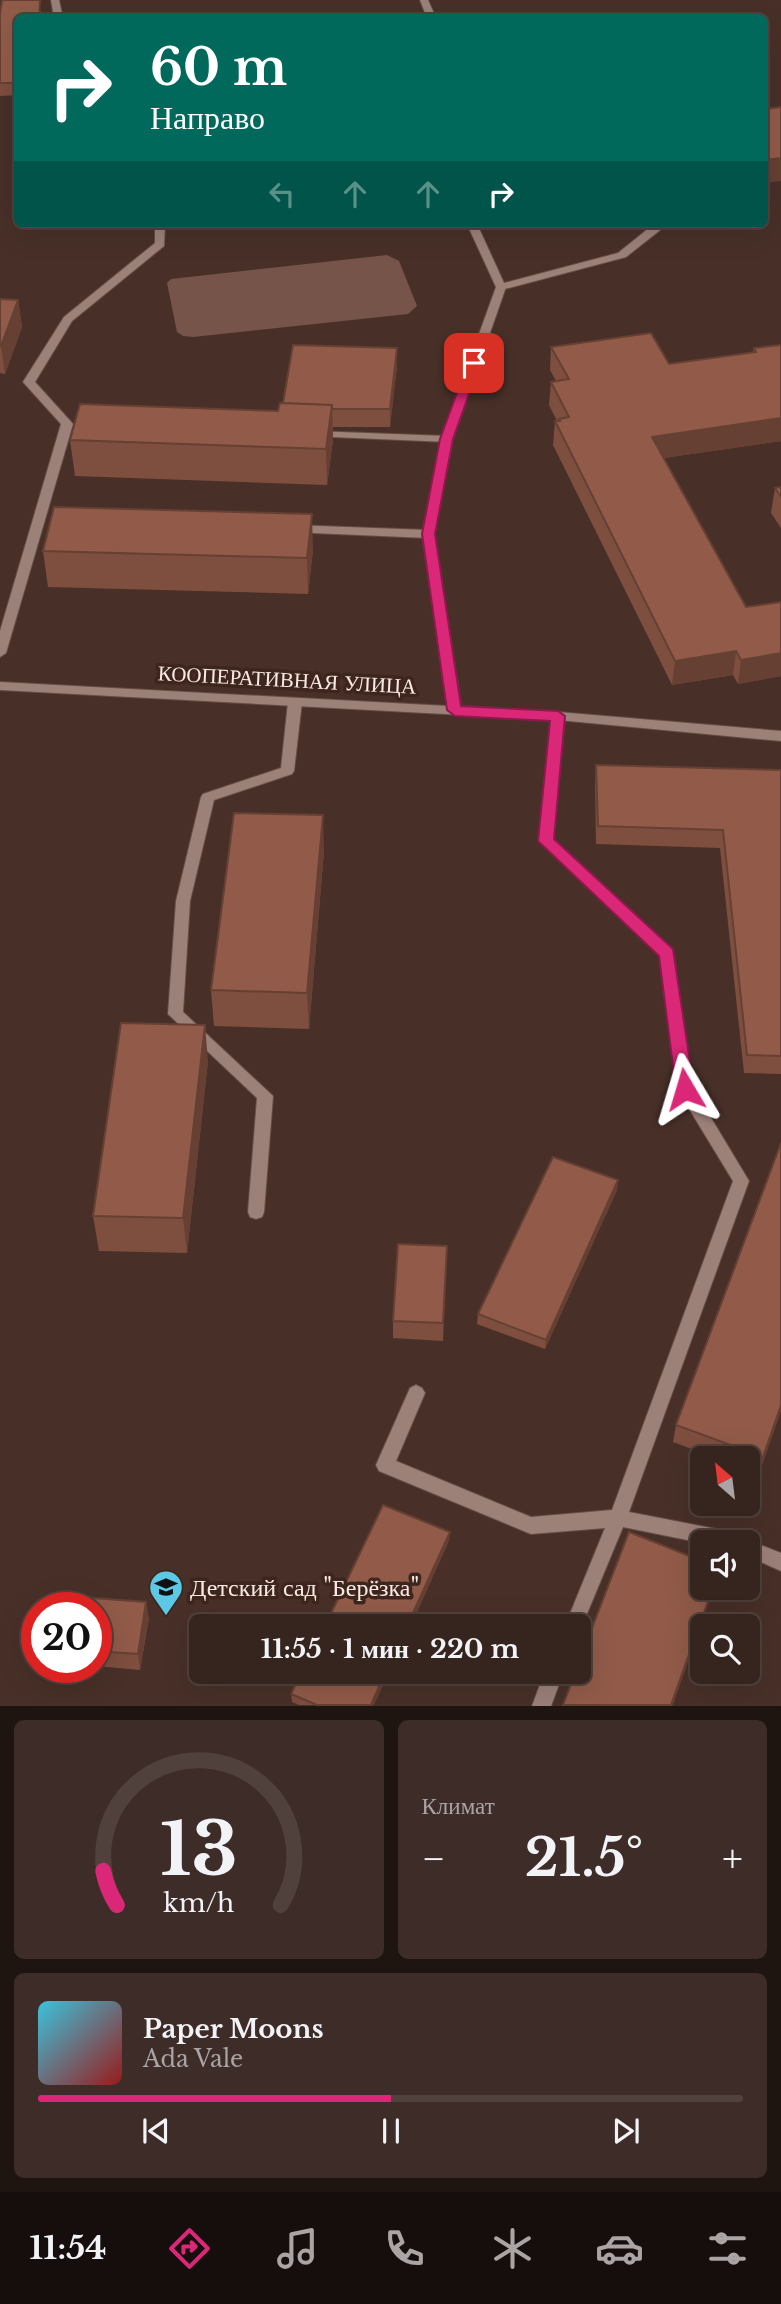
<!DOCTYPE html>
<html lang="ru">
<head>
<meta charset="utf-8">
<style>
	:root { --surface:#36241e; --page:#3d2c27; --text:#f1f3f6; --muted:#aaa4a4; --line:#50413c; --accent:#db2777 }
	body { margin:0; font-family:"Libre Baskerville",serif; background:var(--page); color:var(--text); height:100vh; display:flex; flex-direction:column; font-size:26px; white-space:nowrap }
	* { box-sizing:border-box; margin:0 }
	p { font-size:23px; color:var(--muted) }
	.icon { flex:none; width:38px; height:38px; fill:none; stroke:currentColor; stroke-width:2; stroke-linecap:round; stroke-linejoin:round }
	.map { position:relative; height:1706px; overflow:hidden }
	.details { display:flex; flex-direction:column; gap:14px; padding:14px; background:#1e1410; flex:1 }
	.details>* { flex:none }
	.hud { position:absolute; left:14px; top:14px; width:754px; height:214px; border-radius:10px; box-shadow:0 7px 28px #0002,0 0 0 2px var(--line); background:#00695c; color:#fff; overflow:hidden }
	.needle { width:46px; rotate:332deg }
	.tools { position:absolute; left:690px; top:1446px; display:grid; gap:14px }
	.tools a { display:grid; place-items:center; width:70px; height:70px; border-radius:10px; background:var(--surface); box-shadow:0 7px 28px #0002,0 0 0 2px var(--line); font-size:35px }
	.speed { position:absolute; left:21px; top:1592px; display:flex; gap:14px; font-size:35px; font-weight:700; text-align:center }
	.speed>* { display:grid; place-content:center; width:91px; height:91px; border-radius:50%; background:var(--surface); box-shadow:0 7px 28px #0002,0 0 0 2px var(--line); line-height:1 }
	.speed .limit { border:10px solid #d22; background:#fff; color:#111 }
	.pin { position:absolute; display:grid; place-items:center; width:60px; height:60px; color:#fff; margin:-30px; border-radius:14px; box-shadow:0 4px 10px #0006 }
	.me { position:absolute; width:77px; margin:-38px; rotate:353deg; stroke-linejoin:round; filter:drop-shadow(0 0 5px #0008) }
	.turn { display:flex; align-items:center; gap:24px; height:147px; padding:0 21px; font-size:32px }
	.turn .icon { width:91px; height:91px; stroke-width:2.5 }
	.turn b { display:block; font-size:49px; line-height:60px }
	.lanes { display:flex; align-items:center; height:66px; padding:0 21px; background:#0003; justify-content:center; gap:35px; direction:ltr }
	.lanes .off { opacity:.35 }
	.big { font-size:52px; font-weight:700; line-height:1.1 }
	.details .card { flex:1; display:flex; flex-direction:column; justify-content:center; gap:10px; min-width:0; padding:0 24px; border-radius:10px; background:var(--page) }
	.details .dial { align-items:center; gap:0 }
	.dial svg { height:182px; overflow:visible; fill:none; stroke:var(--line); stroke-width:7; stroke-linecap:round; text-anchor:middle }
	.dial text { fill:var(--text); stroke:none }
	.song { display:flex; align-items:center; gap:21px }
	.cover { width:84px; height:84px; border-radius:10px; background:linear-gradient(135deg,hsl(190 70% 55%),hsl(0 70% 35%)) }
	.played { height:7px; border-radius:4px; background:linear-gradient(90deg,var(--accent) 50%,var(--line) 50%) }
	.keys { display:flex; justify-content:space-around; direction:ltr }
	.heat { display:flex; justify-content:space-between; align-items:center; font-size:38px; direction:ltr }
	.details .tiles { flex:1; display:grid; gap:14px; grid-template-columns:1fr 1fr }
	.card:last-child { grid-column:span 2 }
	.trip { position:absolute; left:189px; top:1614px; width:402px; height:70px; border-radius:10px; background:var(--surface); box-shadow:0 7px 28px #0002,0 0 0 2px var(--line); font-weight:700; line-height:70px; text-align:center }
	.tab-bar { display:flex; height:112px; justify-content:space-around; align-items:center; background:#160e0c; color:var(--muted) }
	.tab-bar .icon { width:49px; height:49px }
	.tab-bar .on { color:var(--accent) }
	.tab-bar b { font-size:32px; color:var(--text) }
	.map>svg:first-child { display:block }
	.green { fill:#765449 }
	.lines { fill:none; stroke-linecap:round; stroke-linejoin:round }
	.service-casing { stroke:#644e46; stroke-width:2 }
	.minor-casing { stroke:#644e46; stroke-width:2 }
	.service { fill:#9c8179; fill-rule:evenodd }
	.minor { fill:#9c8179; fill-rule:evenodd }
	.wall { fill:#7e4e3f }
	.shaded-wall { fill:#664033 }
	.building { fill:#925b49; stroke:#664033; stroke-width:2 }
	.route { fill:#db2777; stroke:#8e194d; stroke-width:2 }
	.labels { text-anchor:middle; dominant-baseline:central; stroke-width:7; stroke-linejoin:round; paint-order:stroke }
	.street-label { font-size:21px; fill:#faeae4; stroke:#3e261e }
	.near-poi-label { font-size:24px; fill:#faeae4; stroke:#3e261e; text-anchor:start }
</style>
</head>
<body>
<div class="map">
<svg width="781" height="1706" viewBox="0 0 781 1706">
	<rect width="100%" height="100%" fill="#483028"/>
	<!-- green -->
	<path class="green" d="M387,255L399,261L417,306L408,314L193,337L183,336L177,332L167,283L171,279Z"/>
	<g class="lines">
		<!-- service casing -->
		<g class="service-casing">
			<path id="service" d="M51,0H59L63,18H54Z
				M420,0H428L436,18H427Z
				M155,224H165L164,246L72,321L35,382L73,424L6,653L0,657V631L61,424L23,382L64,317L155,243Z
				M467,224H477L504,283L618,253L654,224H664V227L626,257L501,290L496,287Z
				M313,431L447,436L453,439L447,442L309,436L307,434Z
				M293,525L428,530L434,534L428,538L289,532L287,529Z
				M295,698L302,702L294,771L292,774L214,800L190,901L183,1012L273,1096L264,1212L262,1217L256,1219L250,1217L248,1212L257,1098L168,1014L176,901L201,797L203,794L281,768L288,702Z
				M558,712L565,716L553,839L672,949L693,1088L749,1181L629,1512L737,1533L743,1536L745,1539L781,1553V1571L747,1556V1542L702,1543L623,1527L579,1633V1626H565L605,1528L531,1534L379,1471L376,1465L410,1388L416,1385L422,1388L425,1393L396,1461L531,1517L612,1510L733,1181L677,1089L660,955L539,840L551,716Z
				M545,1671H564L551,1706H532Z"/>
		</g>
		<!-- minor casing -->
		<g class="minor-casing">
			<path id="minor" d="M501,284L506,287L453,439L434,534L461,706L558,712L781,731V741L558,720L0,690V682L448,706L422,534L441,439L496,287Z"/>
		</g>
		<!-- service -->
		<use href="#service" class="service"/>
		<!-- minor -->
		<use href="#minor" class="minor"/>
	</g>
	<!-- wall -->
	<path class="wall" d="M41,11V18H18V95L0,96V14Z
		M0,299L18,300L22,327L5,374L0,373Z
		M781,345V441L664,458L746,607L781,602V676L738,684L733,675L672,685L553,445L555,421H557L549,405L551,382L556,381L550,370L551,347L669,364L753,352L754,348Z
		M397,366L390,427H333V440L327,485L75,476L70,440L278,411L283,403Z
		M781,487V528L771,513L775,488Z
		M313,550L308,594L48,587L43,551Z
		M596,765L781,770V1074L744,1073L720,848L596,844L595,783Z
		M324,851L309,1029L214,1026L211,990Z
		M208,1061L187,1253L99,1251L93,1216Z
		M781,1143V1410L759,1474L747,1469V1458H716L673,1442L676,1425Z
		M617,1190L545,1349L477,1324L478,1314Z
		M447,1246L443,1341L393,1338V1321Z
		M96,1608L149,1618L140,1670L96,1666Z
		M291,1694L374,1705H299L292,1702Z"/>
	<!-- shaded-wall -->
	<path class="shaded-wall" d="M781,158V181L765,183V160Z
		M18,300L22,327L5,374L1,346Z
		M397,348V366L390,427V409Z
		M332,405L333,440L327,485L326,449Z
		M781,418V441L650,460L652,437Z
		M312,514L313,550L308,594L307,558Z
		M736,651L733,675L672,685L675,661Z
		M781,653V676L738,684L741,660Z
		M323,815L324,851L309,1029L307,993Z
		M205,1025L208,1061L187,1253L183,1218Z
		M618,1180L617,1190L545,1349L546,1340Z
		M781,1405V1410L759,1474L763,1457Z
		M450,1532L449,1541L411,1626H407Z
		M713,1587H714L673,1705H671Z
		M146,1602L149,1618L140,1670L138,1654Z
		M386,1671H390L374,1705H371Z"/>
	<!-- building -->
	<path class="building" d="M2,0H40L39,18H18V83H0V14Z
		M781,107V158L765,160V109Z
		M0,299L18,300L1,346H0Z
		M651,333L669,364L756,352L754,348L781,345V418L652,437L746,607L781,602V653L741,660L736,651L675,661L555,421H560L559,419L569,417L551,382L569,379L551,347Z
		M293,345L397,348L390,409H332V405L283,403Z
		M280,403L332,405L326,449L70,440L80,404L278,411Z
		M781,487V497L775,488Z
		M54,507L312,514L307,558L43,551Z
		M596,765L781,770V1056L747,1055L723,830L598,826Z
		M234,813L323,815L307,993L211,990Z
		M121,1023L205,1025L183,1218L93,1216Z
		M781,1143V1405L763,1457L676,1425Z
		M553,1157L618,1180L546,1340L478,1314Z
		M398,1244L447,1246L443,1323L393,1321Z
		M383,1505L450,1532L407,1626H325Z
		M629,1532L702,1561V1587H713L671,1705H563L576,1671H579V1662Z
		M52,1595L146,1602L138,1654L96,1651V1608H49Z
		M302,1671H386L371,1705H317L291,1694Z"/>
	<!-- route -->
	<path class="route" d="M474,359L480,363L453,439L435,534L461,706L558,711L565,716L554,839L673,949L694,1089L691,1094H679L676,1089L659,956L538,841L550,721L455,716L447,710L422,534L440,439L468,363Z"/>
	<!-- icons -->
	<defs>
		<g id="school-pin" transform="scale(1.75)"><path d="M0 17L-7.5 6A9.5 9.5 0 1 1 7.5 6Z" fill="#5bc8e6" stroke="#3e261e"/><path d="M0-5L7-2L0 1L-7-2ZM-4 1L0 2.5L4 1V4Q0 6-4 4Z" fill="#111"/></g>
	</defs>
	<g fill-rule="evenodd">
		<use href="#school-pin" x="166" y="1587"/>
	</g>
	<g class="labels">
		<!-- street labels -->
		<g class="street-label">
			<text transform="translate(287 680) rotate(3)">КООПЕРАТИВНАЯ УЛИЦА</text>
		</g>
		<!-- near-poi labels -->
		<g class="near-poi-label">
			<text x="190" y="1587">Детский сад "Берёзка"</text>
		</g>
	</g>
</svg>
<div class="tools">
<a><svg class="needle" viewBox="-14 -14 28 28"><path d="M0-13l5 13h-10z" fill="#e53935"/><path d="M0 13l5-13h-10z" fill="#aaa4a4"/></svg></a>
<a><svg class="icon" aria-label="sound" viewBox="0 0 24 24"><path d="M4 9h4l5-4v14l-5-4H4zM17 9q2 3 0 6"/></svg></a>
<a><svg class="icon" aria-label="search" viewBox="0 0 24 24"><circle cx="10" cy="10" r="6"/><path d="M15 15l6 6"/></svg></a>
</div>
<div class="speed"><div class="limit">20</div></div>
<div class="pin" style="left:474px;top:363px;background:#d93025"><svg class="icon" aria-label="arrive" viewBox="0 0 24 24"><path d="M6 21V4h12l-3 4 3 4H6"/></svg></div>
<svg class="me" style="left:685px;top:1089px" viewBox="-20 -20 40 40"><path d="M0-17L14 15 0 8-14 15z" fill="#db2777" stroke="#fff" stroke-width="4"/></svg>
<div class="trip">11:55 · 1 мин · 220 m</div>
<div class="hud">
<div class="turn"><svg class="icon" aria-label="right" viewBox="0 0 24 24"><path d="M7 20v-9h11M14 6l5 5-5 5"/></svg><div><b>60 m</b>Направо</div></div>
<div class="lanes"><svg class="icon off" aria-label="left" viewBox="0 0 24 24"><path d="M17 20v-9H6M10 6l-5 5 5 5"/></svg><svg class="icon off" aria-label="ahead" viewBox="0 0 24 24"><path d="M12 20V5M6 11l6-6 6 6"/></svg><svg class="icon off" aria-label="ahead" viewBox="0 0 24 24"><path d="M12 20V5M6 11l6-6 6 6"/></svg><svg class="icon" aria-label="right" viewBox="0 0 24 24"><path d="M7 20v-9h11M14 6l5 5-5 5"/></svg></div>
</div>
</div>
<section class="details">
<div class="tiles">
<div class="card dial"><svg viewBox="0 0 100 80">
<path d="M14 69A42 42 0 1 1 86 69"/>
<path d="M14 69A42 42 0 0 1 8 54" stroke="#db2777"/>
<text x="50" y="56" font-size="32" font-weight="700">13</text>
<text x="50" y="72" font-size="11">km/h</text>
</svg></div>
<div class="card"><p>Климат</p>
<div class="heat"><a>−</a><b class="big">21.5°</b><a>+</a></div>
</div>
<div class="card">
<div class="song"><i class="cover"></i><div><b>Paper Moons</b><p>Ada Vale</p></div></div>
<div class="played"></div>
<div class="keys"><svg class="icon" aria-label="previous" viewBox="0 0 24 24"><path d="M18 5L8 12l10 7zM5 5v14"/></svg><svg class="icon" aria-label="pause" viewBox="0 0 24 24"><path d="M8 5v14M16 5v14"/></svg><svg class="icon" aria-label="next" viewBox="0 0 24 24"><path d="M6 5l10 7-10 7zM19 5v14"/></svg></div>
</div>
</div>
</section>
<nav class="tab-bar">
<b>11:54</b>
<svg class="icon on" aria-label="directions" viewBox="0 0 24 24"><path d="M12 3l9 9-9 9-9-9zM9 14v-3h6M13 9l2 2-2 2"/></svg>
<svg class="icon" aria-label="music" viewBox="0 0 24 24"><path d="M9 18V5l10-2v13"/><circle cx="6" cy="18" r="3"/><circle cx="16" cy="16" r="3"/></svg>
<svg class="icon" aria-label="phone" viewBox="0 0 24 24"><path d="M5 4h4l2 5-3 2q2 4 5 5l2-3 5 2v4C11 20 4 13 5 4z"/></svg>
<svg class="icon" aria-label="climate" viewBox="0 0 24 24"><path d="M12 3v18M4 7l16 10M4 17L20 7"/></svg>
<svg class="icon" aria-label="car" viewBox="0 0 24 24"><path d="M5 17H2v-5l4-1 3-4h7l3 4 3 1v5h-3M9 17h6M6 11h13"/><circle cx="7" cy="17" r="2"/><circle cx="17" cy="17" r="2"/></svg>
<svg class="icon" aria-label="filters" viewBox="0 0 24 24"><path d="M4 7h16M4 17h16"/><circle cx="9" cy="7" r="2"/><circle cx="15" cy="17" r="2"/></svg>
</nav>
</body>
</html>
